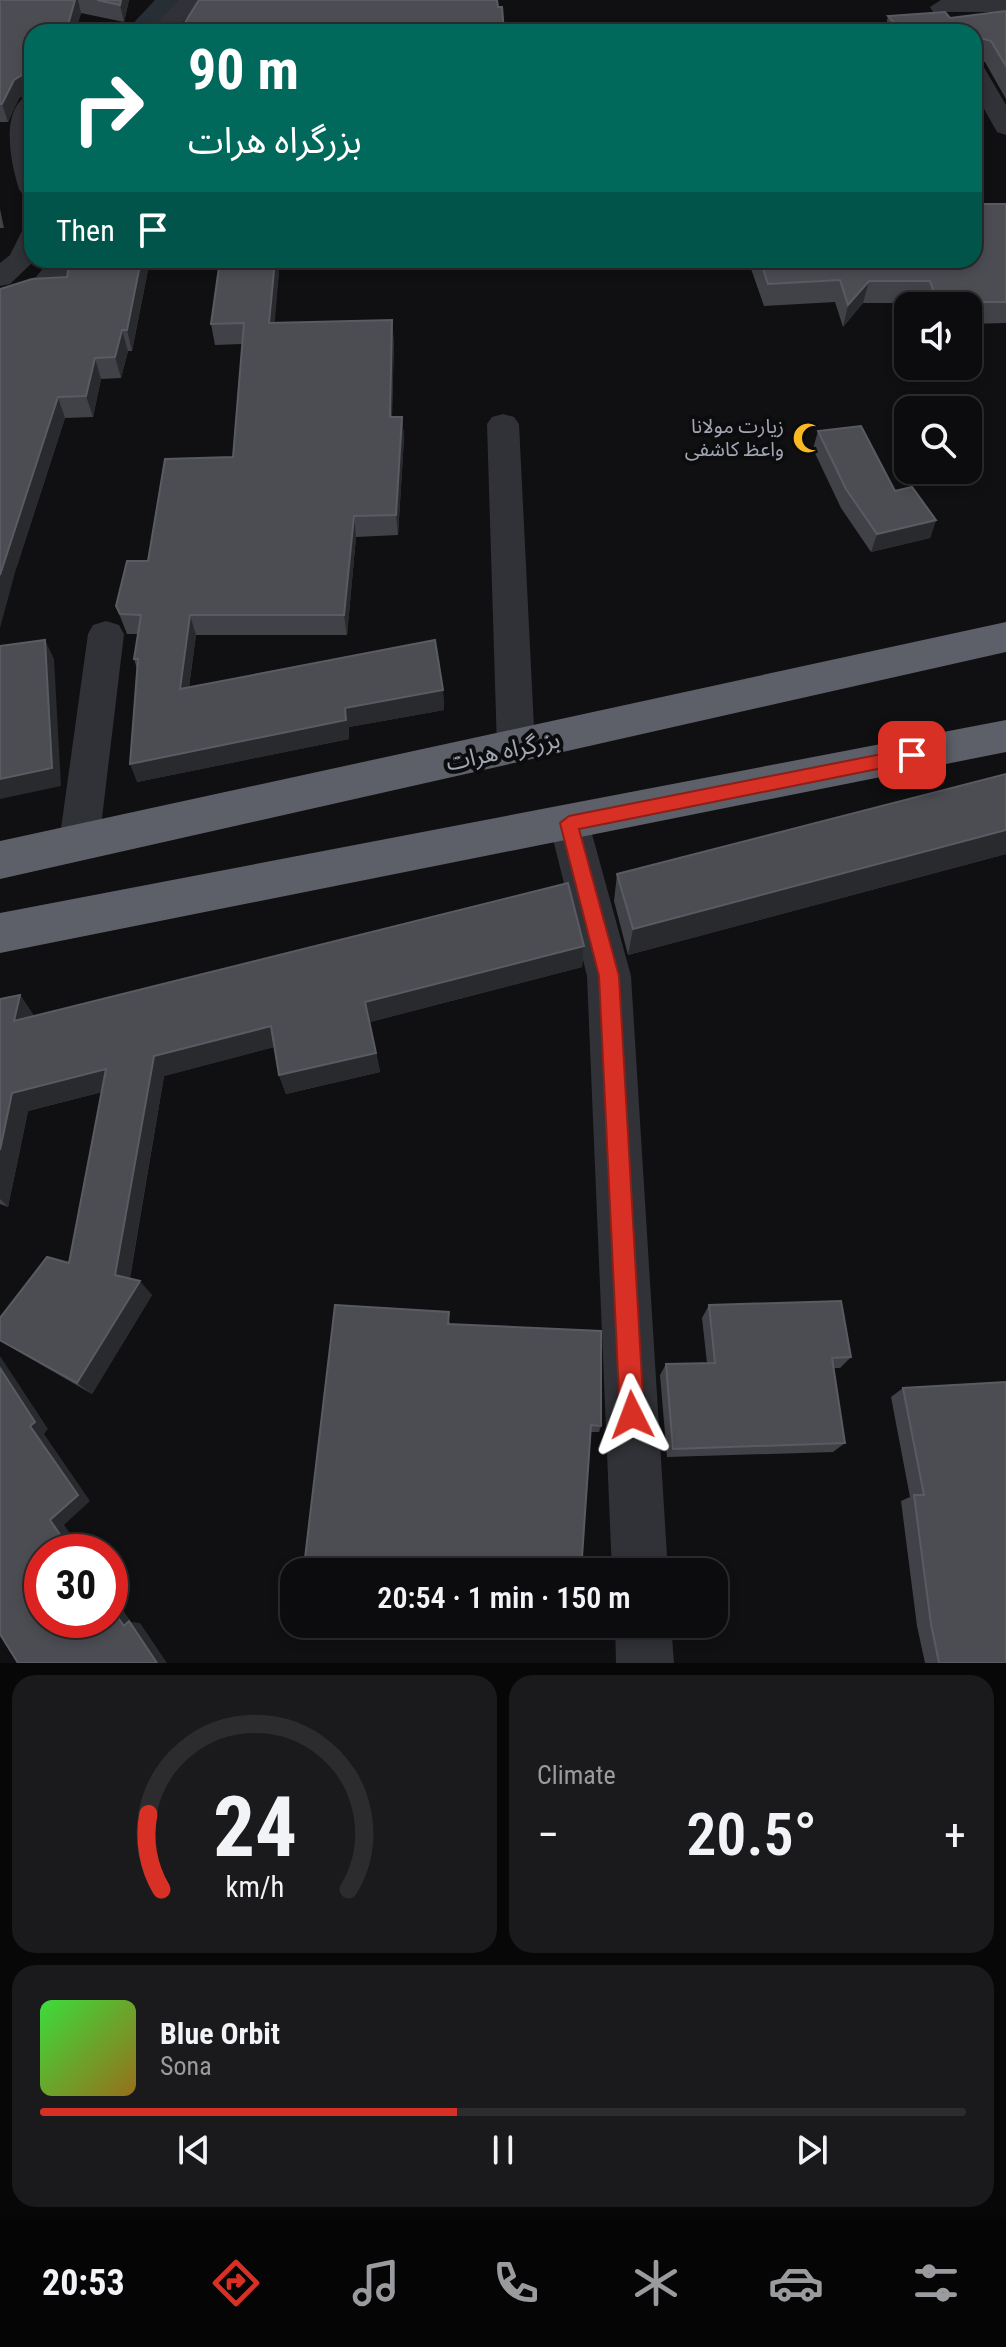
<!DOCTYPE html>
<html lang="en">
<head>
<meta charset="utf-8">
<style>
	:root { --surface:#0c0c0e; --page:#1a1a1c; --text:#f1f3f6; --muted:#9a9b9e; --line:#2c2c2e; --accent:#d93025 }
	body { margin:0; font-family:"Roboto Condensed","Noto Sans Arabic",sans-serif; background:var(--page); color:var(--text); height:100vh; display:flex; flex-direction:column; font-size:30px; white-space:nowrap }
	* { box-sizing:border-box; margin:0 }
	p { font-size:26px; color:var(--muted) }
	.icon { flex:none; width:44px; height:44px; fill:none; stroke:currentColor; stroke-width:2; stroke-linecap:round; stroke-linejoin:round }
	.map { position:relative; height:1663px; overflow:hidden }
	.side { display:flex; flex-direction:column; gap:12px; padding:12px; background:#070708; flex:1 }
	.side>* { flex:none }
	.banner { position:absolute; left:24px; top:24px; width:958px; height:244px; border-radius:24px; box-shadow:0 4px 12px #0003,0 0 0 2px var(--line); background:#00695c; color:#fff; overflow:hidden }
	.controls { position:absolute; left:894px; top:292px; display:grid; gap:16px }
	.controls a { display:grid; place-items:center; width:88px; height:88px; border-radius:16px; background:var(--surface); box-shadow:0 4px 12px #0003,0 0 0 2px var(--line); font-size:40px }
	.speed { position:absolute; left:24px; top:1534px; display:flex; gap:16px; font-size:40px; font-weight:700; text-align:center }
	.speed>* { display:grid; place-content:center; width:104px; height:104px; border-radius:50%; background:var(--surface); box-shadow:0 4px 12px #0003,0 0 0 2px var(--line); line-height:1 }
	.speed .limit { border:12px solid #d22; background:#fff; color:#111 }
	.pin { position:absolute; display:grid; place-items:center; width:68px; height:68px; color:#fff; margin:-34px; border-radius:16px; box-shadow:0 4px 12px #0006 }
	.me { position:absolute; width:88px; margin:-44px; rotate:357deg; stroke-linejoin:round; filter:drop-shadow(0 0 6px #0008) }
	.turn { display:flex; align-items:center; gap:28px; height:168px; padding:0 32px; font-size:36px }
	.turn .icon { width:104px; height:104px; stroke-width:2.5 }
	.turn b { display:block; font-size:56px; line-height:68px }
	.then { display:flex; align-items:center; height:76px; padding:0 32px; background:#0003; gap:16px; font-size:30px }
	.big { font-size:60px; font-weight:600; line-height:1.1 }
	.side .card { flex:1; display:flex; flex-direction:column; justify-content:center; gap:12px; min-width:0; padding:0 28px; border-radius:24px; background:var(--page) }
	.side .dial { align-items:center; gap:0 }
	.dial svg { height:208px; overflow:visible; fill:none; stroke:var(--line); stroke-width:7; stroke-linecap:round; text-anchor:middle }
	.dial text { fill:var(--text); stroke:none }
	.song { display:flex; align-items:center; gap:24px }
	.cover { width:96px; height:96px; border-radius:12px; background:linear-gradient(135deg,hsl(120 70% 55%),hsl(40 70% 35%)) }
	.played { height:8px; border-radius:4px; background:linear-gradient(90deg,var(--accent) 45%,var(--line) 45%) }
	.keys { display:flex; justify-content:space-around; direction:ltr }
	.heat { display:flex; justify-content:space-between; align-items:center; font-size:44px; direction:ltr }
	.side .tiles { flex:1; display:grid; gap:12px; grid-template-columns:1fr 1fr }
	.card:last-child { grid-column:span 2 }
	.trip { position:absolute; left:280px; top:1558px; width:448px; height:80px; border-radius:24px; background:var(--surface); box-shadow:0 4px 12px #0003,0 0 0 2px var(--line); font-weight:600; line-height:80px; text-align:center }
	.dock { display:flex; height:128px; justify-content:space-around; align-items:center; background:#050506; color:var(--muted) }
	.dock .icon { width:56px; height:56px }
	.dock .active { color:var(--accent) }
	.dock b { font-size:36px; color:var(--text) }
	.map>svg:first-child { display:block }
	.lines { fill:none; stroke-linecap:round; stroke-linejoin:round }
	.canal { fill:#272e36; fill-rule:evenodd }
	.street { fill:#313237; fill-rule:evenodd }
	.highway { fill:#5d6068; fill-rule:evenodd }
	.wall { fill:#414247 }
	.shaded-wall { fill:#292a2d }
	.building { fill:#4c4d53; stroke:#595b62; stroke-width:2 }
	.route { fill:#d93025; stroke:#8d1f18; stroke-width:2 }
	.labels { text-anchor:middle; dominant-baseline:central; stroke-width:8; stroke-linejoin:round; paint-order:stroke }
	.far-poi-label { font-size:20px; fill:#a1a6b3; stroke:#0c0b0d; text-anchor:end }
	.street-label { font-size:24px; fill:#a1a6b3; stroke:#0c0b0d }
</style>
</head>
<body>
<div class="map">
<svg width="1006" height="1663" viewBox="0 0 1006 1663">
	<rect width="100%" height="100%" fill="#101012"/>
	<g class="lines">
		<!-- canal -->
		<path class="canal" d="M155,0H181L152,32H125Z"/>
		<!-- street -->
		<path class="street" d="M179,0H203L174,32H149Z
			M941,0H1006V12H933L930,7Z
			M974,62L982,64L1006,105V135L997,132L974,91Z
			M32,93V113L27,133L32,149V197L23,195L19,189C9,158 0,105 32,93Z
			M32,229V260H35L10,284L0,286V263L10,255L22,231Z
			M50,260H78C63,293 33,300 0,309V291L36,277Z
			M503,414L514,417L519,424L535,748L530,759L516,763L502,759L497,748L487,424L492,417Z
			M106,621L119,625L124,634L99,843L93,855L79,860L65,855L59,843L88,634L93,625Z
			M569,807L583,811L589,823L631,976L668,1572H612L587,976L549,823L555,811Z
			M615,1624H671L674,1663H616Z"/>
		<!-- highway -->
		<path class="highway" d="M1006,622V652L0,879V841Z
			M1006,720V752L0,953V913Z"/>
	</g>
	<!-- wall -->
	<path class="wall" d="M0,0H129L124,22L81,13L75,32H32V116L28,102L29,92L19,98L8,122H0Z
		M1006,11V99L985,62L979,60L980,75L974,95V32L885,30L888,16L950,18Z
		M1006,204V323L968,324V306H924L923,303H863L843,327L835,302L764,306L749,263V260H974Z
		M0,209L4,228H0Z
		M70,260H280L274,322L394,341L392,417H402L404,438L398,535L356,537L347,635H196L189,687L443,690L444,710L349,727V739L137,782V669L134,659L138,634H127L116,606L148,561L233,457L242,344L215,345L211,324L219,268L148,270L132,351H128L121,378L101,379L93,417L65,418L16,569Z
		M818,431L895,491L936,520L930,538L871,552L841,508L813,449Z
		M1006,774V854L628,955L614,901L617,874Z
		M584,946L582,967L370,1022L380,1072L286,1094L279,1075L274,1047L164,1076L130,1278L152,1295L92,1394L0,1341V1318L69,1263L102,1092L28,1111L8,1207L0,1204V999L20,995L34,1016Z
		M709,1305L851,1357L840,1368H833L845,1443L833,1452L667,1457L660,1375L666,1364L707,1363L702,1318Z
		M450,1321V1324L601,1426L599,1432H590L461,1572L310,1562L305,1558Z
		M903,1388L1006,1663H925L917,1626L901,1501L910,1497L891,1397Z"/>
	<!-- shaded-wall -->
	<path class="shaded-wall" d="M75,0H78L81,13L75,32H66Z
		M121,0H129L124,22L120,5Z
		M27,72L32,90L19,98L8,122L2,104L14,80Z
		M141,260H146L148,270L132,351L127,330Z
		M275,260H280L273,344L269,323Z
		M869,281L863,303L843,327L848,305Z
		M392,320L394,341L391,438L390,417Z
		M122,330L128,351L121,378L115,357Z
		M95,358L101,379L93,417L86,396Z
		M58,397L65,418L16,569L0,628V575Z
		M402,417L404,438L398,535L396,515Z
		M354,516L356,537L347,635L344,615Z
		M936,520L930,538L871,552L877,534Z
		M190,615L196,635L186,708L180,689Z
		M45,640L54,659L61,786L0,799V779Z
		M443,690L444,710L349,727V739L137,782L130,764L345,708Z
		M1006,830V854L628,955L633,929Z
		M584,946L582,967L370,1022L365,1002Z
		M20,995L34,1016L14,1021Z
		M271,1026L278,1046L164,1076L128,1288L115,1275L154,1056Z
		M376,1053L380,1072L286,1094L279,1075Z
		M106,1069L118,1088L28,1111L8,1207L0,1199V1150L12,1093Z
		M140,1281L152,1295L92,1394L77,1383Z
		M0,1356L48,1429L44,1434L90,1501L64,1525L83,1552H72L50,1520L30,1426L0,1368Z
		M110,1591L131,1622L140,1623L167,1663H157L124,1626L110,1606Z"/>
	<!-- building -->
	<path class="building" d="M0,0H75L66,32H32V102H28L30,75L27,72L14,80L2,104H0Z
		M97,0H121L120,5Z
		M199,0H497L498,7H502L504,32H179Z
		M1006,11V66L991,41L981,38L977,41L980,75H974V32H848L900,29L888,16L945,12L950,18Z
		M974,204H1006V302H937L930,281H869L848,305L840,280L768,284L760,260H974Z
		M70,260H141L127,330H122L115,357L95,358L86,396L58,397L0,575V289L32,279L67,277Z
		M220,260H275L269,323L392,320L390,417H402L396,515L354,516L344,615H190L180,689L435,640L443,690L345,708L346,720L130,764L138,659H134L141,615L120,614L116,606L127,561H148L165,459L233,457L244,323L211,324Z
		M861,426L895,491L912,487L936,520L877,534L846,489L818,431Z
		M45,640L52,768L0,779V646Z
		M1006,774V830L633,929L617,874Z
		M568,883L584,946L365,1002L376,1053L279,1075L271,1026L154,1056L115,1275L140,1281L77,1383L0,1340V1318L47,1257L69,1263L106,1069L12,1093L0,1150V999L20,995L14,1021Z
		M841,1301L851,1357L832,1358L845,1443L673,1449L666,1364L715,1363L709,1305Z
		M335,1305L449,1312L448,1324L601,1331V1426L591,1425L581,1572H461V1569L305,1558Z
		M0,1368L35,1422L30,1426L78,1495L50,1520L72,1552H42V1620H110V1606L124,1626L129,1621L157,1663H18L0,1634Z
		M1006,1382V1663H939L931,1624L914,1495H924L903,1388Z"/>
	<!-- route -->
	<path class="route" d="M912,748L921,755L912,762L579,829L619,976L644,1415L641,1424L632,1427L624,1424L620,1415L599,976L560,823L569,816Z"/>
	<!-- icons -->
	<defs>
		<g id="mosque-bare" transform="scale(2.4)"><path d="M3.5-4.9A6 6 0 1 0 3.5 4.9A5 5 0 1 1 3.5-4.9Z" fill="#f8b922" stroke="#0c0b0d" stroke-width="2.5" paint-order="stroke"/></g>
	</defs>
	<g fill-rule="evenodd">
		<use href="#mosque-bare" x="808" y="438"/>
	</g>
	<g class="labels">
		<!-- far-poi labels -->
		<g class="far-poi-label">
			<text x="784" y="426">زیارت مولانا<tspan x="784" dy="23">واعظ کاشفی</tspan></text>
		</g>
		<!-- street labels -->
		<g class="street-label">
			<text transform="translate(503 751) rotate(-12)">بزرگراه هرات</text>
		</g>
	</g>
</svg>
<div class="controls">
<a><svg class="icon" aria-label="sound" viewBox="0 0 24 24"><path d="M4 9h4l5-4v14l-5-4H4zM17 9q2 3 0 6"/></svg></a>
<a><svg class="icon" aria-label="search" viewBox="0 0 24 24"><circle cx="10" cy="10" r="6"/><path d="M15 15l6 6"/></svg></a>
</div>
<div class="speed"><div class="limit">30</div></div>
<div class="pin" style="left:912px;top:755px;background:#d93025"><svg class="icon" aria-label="arrive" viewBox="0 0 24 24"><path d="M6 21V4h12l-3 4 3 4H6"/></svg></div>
<svg class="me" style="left:632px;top:1415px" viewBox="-20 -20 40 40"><path d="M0-17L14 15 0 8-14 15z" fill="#d93025" stroke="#fff" stroke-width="4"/></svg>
<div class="trip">20:54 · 1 min · 150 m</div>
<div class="banner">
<div class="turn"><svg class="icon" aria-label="right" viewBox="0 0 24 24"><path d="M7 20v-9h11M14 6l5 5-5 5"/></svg><div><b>90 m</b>بزرگراه هرات</div></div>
<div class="then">Then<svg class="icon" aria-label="arrive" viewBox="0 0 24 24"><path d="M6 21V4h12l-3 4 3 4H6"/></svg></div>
</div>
</div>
<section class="side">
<div class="tiles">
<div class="card dial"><svg viewBox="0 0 100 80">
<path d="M14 69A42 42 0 1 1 86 69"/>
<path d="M14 69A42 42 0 0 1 9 40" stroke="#d93025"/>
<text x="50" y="56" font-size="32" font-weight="700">24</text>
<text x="50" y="72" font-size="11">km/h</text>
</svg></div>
<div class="card"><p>Climate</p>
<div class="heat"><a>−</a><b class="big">20.5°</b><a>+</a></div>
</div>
<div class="card">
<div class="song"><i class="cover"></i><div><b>Blue Orbit</b><p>Sona</p></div></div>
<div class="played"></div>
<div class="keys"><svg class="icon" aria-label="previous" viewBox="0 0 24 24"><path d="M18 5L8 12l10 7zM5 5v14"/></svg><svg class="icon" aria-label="pause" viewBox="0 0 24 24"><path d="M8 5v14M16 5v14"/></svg><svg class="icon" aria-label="next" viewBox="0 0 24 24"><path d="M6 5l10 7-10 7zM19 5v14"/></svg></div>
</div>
</div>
</section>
<nav class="dock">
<b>20:53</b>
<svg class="icon active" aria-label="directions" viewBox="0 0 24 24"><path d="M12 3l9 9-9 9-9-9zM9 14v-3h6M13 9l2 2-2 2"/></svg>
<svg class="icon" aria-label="music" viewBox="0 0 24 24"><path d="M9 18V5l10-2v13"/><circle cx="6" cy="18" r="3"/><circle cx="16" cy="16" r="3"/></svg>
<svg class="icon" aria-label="phone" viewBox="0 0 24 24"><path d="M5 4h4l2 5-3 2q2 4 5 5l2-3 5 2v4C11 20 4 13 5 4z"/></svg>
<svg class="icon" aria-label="climate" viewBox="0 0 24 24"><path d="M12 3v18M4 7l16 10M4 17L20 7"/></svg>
<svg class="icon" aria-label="car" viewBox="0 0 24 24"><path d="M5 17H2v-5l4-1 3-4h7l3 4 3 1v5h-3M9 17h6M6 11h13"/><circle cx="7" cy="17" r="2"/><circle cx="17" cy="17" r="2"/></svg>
<svg class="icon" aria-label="filters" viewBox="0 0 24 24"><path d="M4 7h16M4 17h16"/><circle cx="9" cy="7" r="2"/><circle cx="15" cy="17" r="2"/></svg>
</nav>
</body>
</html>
